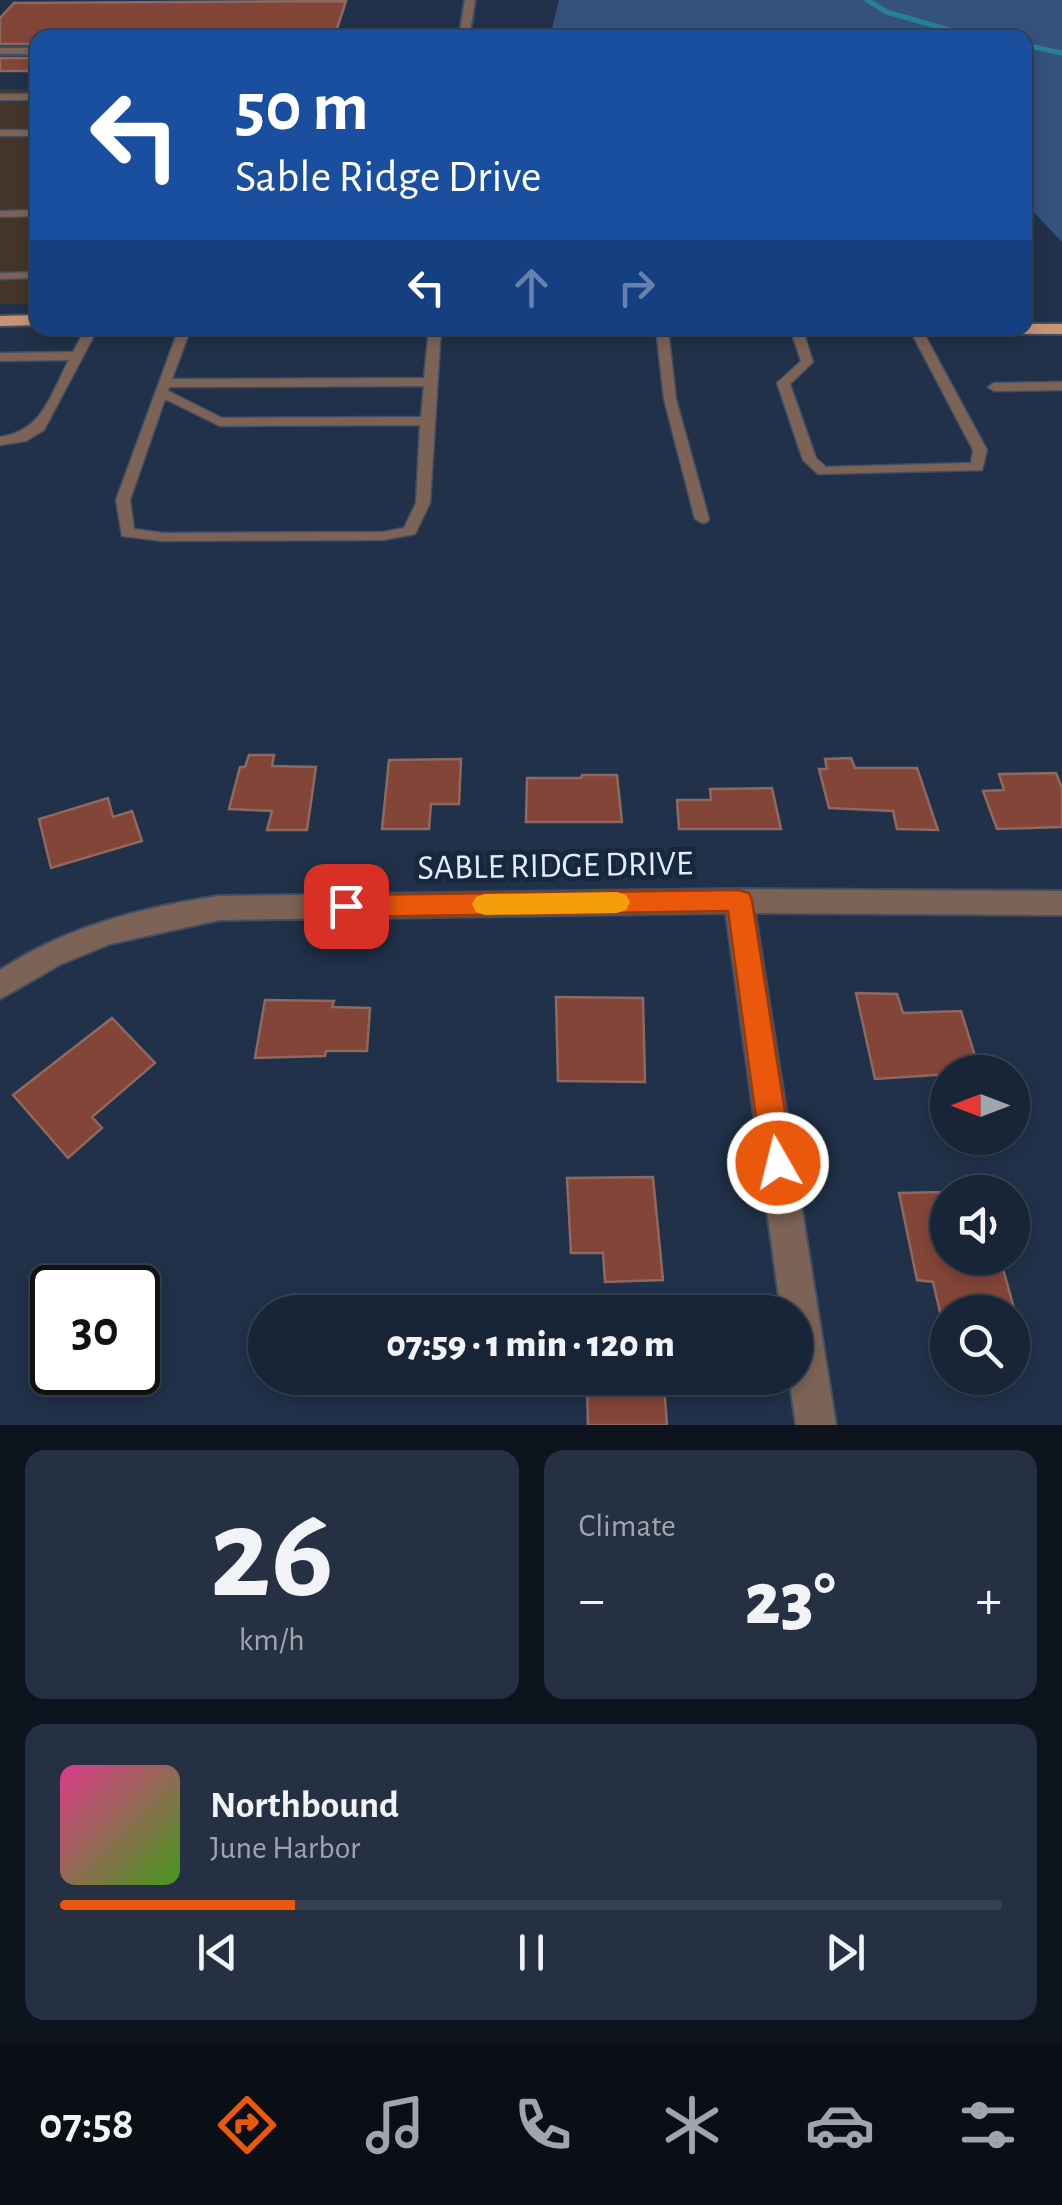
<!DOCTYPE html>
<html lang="en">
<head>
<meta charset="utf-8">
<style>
	:root { --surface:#182537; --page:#253142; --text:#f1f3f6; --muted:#9fa5ad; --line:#364252; --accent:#ea580c }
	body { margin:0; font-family:"Alegreya Sans",sans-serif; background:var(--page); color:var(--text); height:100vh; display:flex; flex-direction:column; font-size:38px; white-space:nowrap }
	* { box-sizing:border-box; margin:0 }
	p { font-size:32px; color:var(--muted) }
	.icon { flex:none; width:55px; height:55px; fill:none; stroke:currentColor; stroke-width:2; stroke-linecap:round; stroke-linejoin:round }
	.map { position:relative; height:1425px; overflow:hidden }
	.drawer { display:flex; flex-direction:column; gap:25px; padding:25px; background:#0d141e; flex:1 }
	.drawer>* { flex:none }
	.top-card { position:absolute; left:30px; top:30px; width:1002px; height:305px; border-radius:20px; box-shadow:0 5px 15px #0003,0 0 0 2px var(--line); background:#1a4fa0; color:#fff; overflow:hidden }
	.needle { width:65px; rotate:270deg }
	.fabs { position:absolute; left:930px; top:1055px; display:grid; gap:20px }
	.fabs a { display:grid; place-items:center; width:100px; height:100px; border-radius:50%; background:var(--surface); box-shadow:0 5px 15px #0003,0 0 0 2px var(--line); font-size:50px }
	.speed { position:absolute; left:30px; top:1265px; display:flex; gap:20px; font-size:50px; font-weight:700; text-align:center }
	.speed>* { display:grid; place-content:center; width:130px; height:130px; border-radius:50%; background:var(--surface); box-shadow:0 5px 15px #0003,0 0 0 2px var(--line); line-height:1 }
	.speed .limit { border:5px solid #111; border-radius:15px; background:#fff; color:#111 }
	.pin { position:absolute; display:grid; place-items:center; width:85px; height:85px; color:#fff; margin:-42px; border-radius:20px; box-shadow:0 5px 15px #0006 }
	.me { position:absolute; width:110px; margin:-55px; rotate:352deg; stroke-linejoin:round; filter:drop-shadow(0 0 8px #0008) }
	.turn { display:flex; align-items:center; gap:35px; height:210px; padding:0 40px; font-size:45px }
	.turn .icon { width:130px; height:130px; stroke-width:2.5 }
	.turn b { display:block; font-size:70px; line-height:85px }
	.lanes { display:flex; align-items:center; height:95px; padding:0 40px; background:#0003; justify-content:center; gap:50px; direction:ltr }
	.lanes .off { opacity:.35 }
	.big { font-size:75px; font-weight:800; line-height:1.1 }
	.drawer .widget { flex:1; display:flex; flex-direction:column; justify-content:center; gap:15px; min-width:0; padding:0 35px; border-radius:20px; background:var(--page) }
	.drawer .dial { align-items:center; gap:0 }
	.dial b { font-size:130px; line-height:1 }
	.song { display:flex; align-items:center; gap:30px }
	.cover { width:120px; height:120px; border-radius:15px; background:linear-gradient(135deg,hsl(330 70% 55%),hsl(100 70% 35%)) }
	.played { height:10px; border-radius:5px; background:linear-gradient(90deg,var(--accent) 25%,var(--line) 25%) }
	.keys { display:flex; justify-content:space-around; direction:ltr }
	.heat { display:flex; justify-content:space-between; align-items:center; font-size:55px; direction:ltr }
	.drawer .tiles { flex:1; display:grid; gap:25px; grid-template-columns:1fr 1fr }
	.widget:last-child { grid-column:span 2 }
	.trip { position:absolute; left:248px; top:1295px; width:565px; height:100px; border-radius:50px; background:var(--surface); box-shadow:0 5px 15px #0003,0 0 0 2px var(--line); font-weight:800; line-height:100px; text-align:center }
	.tab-bar { display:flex; height:160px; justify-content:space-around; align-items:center; background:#0a0f16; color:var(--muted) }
	.tab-bar .icon { width:70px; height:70px }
	.tab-bar .on { color:var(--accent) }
	.tab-bar b { font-size:45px; color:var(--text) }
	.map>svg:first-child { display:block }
	.commercial { fill:#413627 }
	.green { fill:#34527d }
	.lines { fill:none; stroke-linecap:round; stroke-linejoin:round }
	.stream { stroke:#268196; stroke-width:5 }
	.building { fill:#834537; stroke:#8d6960; stroke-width:2.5 }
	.lane-casing { stroke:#3f4f65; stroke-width:3 }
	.street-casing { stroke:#3f4f65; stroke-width:4 }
	.primary-casing { stroke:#3f4f65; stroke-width:4 }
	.lane { fill:#7c6355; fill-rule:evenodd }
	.street { fill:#7c6355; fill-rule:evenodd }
	.primary { fill:#c79476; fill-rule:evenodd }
	.route { fill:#ea580c; stroke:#983908; stroke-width:2.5 }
	.slow { fill:#f59e0b }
	.labels { text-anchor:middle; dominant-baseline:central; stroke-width:10; stroke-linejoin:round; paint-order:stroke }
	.street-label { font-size:35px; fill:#e1ecfb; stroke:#17273e }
</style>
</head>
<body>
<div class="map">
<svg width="1062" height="1425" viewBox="0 0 1062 1425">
	<rect width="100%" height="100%" fill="#203149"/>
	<!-- commercial -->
	<path class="commercial" d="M0,89H37V304H0Z"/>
	<!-- green -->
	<path class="green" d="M559,0H1062V242L1025,203V38L550,37Z"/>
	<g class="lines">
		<!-- stream -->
		<path class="stream" d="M867,0L887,12L977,38
			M1025,45L1062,53"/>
	</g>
	<!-- building -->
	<path class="building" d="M346,1L334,38H38V44H0V18L14,3Z
		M0,58H38V71H0Z
		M249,755H274L272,766L316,767L307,830H267L272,811L229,809L240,767H245Z
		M851,758L855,768H917L938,830L897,829L893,811L829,808L819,769H827L825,759Z
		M461,759L459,804H431L429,829H382L389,760Z
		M1056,773L1062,788V827L997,829L983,791L1004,790L999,774Z
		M582,775H617L622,822H526L527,778H581Z
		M772,788L781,829H679L677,800H711L710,789Z
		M108,798L113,817L132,811L142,841L51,868L39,819Z
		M856,993L897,994L903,1013L961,1011L980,1072L875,1079Z
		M556,997L643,998L645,1082L558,1081Z
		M265,1000L334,1001L332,1007L370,1008L367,1051H326L325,1056L255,1058Z
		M112,1018L155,1063L92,1117L102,1128L68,1158L13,1095Z
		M653,1177L663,1280L605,1282L603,1253H571L567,1178Z
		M948,1192V1258H1000L1015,1312H940L933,1282L917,1280L899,1193Z
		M587,1385L664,1386L667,1425H588Z"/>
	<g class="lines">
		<!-- lane casing -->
		<g class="lane-casing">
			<path id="lane" d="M0,94H38V100H0Z
				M0,130H38V136H0Z
				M38,210V216L0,217V211Z
				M38,272V278L0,279V273Z
				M86,328H98L44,430L26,441L0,445V437C43,431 50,395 69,360L0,361V353L73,352Z
				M179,328H191L172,379L424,378L429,328H441L430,503L415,534L383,540L163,541L122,536L116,500ZM424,386L421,417L222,418L168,391L169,387ZM165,399L220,426L420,425L416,503L404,528L383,532L163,533L134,529L130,500Z
				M656,328H668L676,399L709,519L707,522L702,523L695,519L664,399Z
				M790,328H802L813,362L790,384L816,458L826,467L971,463L973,450L909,328H921L987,450L982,470L818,474L803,460L777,383L801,361Z
				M1062,382V390L994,391L988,387L994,383Z"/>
		</g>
		<!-- street casing -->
		<g class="street-casing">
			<path id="street" d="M465,0H475L469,38H459Z
				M0,48H38V54H0Z
				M739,889L1062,891V915L755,913L836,1425H796L789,1378H795V1312H781L726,913L219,920L110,944L61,964L0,999V970C66,927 142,907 219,896Z"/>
		</g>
		<!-- primary casing -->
		<g class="primary-casing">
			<path id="primary" d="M38,315V325L0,326V316Z
				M1025,324H1062V334L925,333L917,328H1025Z"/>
		</g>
		<!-- lane -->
		<use href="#lane" class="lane"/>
		<!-- street -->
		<use href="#street" class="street"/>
		<!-- primary -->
		<use href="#primary" class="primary"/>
	</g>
	<!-- route -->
	<path class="route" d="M739,890L749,893L752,900L793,1163L789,1173L778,1178L766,1173L762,1163L728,911L346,917L336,914L332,906L336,898L346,895Z"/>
	<!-- slow -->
	<path class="slow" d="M617,892L626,895L630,902L626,910L617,913L485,915L476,912L472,904L476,897L485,894Z"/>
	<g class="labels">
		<!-- street labels -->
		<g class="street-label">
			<text transform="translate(555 866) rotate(-1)">SABLE RIDGE DRIVE</text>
		</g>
	</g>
</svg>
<div class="fabs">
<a><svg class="needle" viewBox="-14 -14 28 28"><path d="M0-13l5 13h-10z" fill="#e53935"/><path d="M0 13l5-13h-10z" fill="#9fa5ad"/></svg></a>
<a><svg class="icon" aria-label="sound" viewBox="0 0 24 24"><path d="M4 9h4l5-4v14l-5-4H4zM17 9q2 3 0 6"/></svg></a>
<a><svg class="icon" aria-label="search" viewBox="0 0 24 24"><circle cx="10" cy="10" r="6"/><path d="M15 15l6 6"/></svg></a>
</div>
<div class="speed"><div class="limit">30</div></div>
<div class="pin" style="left:346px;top:906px;background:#d93025"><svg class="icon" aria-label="arrive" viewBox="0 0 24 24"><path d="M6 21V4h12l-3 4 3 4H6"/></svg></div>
<svg class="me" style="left:778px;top:1163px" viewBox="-20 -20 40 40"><circle r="17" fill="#ea580c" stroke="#fff" stroke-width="3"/><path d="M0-11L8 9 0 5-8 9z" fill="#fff"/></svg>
<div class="trip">07:59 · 1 min · 120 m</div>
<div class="top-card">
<div class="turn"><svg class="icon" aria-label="left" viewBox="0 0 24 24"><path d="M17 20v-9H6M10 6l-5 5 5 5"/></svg><div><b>50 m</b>Sable Ridge Drive</div></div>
<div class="lanes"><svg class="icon" aria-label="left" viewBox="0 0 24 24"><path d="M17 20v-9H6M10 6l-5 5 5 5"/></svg><svg class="icon off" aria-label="ahead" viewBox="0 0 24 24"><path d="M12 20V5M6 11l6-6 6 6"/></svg><svg class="icon off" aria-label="right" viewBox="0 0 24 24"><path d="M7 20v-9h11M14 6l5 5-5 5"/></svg></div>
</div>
</div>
<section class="drawer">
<div class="tiles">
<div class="widget dial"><b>26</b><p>km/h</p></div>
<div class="widget"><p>Climate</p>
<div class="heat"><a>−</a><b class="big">23°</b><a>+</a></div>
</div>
<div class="widget">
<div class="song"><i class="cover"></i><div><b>Northbound</b><p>June Harbor</p></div></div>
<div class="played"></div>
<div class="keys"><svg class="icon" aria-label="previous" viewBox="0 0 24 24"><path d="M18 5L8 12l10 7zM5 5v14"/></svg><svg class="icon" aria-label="pause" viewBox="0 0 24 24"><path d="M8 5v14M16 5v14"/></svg><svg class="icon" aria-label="next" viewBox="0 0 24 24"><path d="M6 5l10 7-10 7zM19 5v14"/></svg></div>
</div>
</div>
</section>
<nav class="tab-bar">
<b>07:58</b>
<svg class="icon on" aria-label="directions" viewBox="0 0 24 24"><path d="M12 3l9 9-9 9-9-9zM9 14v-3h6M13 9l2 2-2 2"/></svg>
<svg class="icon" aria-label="music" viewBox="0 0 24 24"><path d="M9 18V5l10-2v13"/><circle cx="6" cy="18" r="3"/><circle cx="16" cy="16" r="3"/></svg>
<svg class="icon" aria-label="phone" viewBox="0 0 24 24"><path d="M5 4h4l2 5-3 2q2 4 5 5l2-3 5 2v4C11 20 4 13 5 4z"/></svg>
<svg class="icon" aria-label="climate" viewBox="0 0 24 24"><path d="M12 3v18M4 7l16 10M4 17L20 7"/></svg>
<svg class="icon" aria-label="car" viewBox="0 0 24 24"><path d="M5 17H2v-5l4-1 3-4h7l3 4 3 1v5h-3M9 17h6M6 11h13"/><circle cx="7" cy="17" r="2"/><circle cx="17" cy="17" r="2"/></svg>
<svg class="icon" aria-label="filters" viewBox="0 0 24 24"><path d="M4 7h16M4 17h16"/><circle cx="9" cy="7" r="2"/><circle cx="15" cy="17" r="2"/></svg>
</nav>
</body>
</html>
